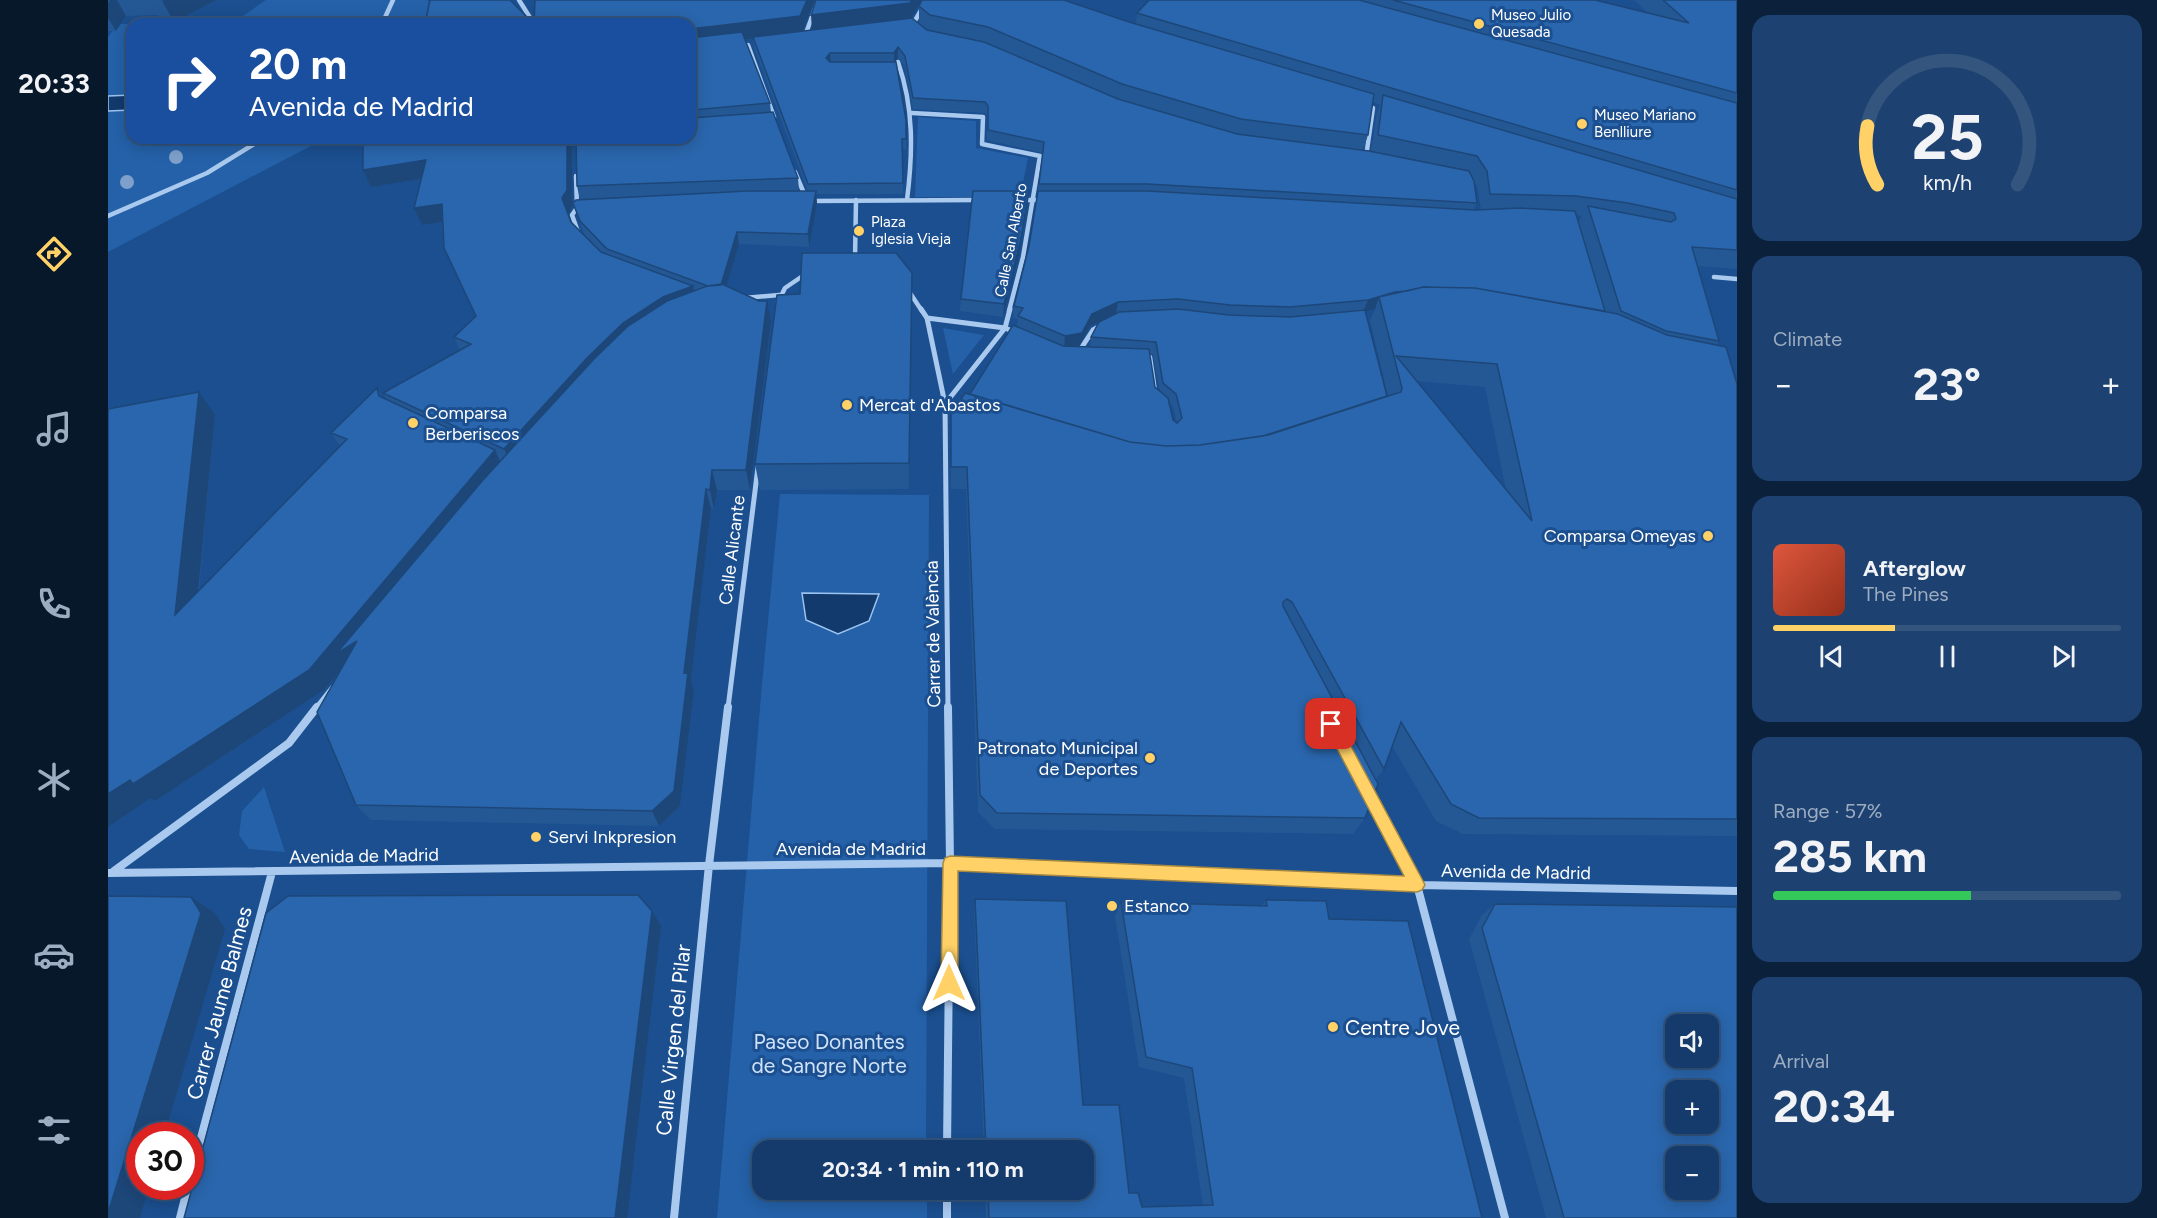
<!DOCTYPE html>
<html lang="en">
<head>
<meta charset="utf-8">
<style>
	:root { --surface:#143b6b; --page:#1d4271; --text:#f1f3f6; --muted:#9dadc1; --line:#33557e; --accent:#ffd166 }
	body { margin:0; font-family:Figtree,sans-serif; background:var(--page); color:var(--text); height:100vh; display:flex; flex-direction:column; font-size:22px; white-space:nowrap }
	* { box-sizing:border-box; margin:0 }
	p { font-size:20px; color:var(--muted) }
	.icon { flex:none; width:33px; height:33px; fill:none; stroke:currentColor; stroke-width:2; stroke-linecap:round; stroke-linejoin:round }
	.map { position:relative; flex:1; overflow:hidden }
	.side { display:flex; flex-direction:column; gap:15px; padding:15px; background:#0b203b; width:420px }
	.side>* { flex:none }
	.banner { position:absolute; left:18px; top:18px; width:570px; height:126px; border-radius:18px; box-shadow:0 3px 15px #0003,0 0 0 2px var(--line); background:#1a4fa0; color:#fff; overflow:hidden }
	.controls { position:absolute; left:1557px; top:1014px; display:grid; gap:12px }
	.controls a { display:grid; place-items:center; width:54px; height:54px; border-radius:12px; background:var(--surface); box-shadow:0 3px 15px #0003,0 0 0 2px var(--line); font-size:30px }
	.speed { position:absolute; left:18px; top:1122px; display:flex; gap:12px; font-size:30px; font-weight:700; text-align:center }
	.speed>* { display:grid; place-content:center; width:78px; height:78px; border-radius:50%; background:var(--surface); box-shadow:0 3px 15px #0003,0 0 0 2px var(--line); line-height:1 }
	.speed .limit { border:9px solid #d22; background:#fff; color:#111 }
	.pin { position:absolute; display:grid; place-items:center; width:51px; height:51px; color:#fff; margin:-26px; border-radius:12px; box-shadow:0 3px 9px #0006 }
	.me { position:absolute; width:66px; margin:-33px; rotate:0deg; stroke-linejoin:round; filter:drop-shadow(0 0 4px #0008) }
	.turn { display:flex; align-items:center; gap:21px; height:126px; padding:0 24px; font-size:27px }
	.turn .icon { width:78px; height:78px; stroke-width:2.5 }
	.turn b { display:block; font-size:42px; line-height:51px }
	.big { font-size:45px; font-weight:700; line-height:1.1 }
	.side .widget { flex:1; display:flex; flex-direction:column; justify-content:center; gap:9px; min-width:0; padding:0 21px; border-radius:18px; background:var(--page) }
	.side .dial { align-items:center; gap:0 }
	.dial svg { height:156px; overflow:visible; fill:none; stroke:var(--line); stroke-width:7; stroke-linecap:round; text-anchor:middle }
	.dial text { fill:var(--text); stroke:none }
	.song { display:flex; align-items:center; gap:18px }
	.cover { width:72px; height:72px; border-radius:9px; background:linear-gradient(135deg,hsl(10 70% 55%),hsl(10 70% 35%)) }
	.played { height:6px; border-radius:3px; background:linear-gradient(90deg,var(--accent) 35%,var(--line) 35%) }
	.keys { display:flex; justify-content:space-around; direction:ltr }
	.heat { display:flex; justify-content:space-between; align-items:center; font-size:33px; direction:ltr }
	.charge { height:9px; border-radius:4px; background:linear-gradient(90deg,#34c759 57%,var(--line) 0) }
	.trip { position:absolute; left:644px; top:1140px; width:342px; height:60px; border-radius:18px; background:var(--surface); box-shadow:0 3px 15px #0003,0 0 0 2px var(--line); font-weight:700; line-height:60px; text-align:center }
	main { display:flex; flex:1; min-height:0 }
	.tabs { display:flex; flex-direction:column; width:108px; justify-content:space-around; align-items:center; background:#08182b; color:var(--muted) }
	.tabs .icon { width:42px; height:42px }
	.tabs .on { color:var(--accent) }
	.tabs b { font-size:27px; color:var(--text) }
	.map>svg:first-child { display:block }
	.green { fill:#2461a8 }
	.water { fill:#123a6d; stroke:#9cc4f0; stroke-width:1.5 }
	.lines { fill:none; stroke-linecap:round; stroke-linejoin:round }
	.lane { stroke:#a9c9ee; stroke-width:4.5 }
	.street-far2 { stroke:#a9c9ee; stroke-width:4.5 }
	.street-far1 { stroke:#a9c9ee; stroke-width:5 }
	.street { stroke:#a9c9ee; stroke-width:8 }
	.tree { fill:#7ea0ca }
	.wall { fill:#245895; fill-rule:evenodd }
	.shaded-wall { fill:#1d4779 }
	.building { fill:#2a66ad; stroke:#1d4779; stroke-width:1.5; fill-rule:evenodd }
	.route { fill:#ffd166; stroke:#a68842; stroke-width:1.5 }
	.poi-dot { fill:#ffd166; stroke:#1b4f8f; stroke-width:2 }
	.labels { text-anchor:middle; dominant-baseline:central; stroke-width:6; stroke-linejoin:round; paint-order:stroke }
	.far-poi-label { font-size:15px; fill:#fff; stroke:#1b4f8f; text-anchor:start }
	.far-street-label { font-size:15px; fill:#fff; stroke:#1b4f8f }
	.poi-label { font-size:18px; fill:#fff; stroke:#1b4f8f; text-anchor:start }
	.street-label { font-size:18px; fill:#fff; stroke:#1b4f8f }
	.near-street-label { font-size:21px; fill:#fff; stroke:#1b4f8f }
	.near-poi-label { font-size:21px; fill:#fff; stroke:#1b4f8f; text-anchor:start }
	.near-park-label { font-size:21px; fill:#cfe3fa; stroke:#1b4f8f }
</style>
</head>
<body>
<main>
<nav class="tabs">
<b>20:33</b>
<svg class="icon on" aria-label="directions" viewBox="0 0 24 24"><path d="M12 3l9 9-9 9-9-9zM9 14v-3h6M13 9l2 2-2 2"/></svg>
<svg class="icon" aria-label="music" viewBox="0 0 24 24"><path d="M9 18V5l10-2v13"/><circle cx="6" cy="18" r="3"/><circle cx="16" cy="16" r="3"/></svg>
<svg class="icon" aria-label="phone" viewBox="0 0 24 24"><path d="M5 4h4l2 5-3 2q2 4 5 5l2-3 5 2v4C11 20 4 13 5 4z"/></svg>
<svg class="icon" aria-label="climate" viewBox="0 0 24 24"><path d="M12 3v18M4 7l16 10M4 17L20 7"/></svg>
<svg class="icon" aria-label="car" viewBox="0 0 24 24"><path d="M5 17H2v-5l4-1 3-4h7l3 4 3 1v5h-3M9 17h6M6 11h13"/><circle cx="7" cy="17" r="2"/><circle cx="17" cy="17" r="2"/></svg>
<svg class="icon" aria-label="filters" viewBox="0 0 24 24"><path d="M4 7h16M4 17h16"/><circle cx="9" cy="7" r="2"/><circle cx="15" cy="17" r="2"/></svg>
</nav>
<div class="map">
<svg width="1629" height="1218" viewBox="0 0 1629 1218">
	<rect width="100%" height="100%" fill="#1b4f8f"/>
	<!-- green -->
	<path class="green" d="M158,0H319L330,7V24H82L85,21L129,20Z
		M10,24H24V138H218L0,252V37Z
		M810,117L868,121V148L920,158L912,197H807Z
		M835,328L876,335L845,374Z
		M672,494L821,495L818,1150H654V1190H819V1218H609L654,684Z
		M156,787L177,852L141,849L131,835L134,811Z"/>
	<!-- water -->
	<path class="water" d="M24,95V110L0,111V96Z
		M694,593L771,594L761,621L730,634L698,620Z"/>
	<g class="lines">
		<!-- lane -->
		<path class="lane" d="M1037,357H1042L1047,391"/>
		<!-- street-far2 -->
		<path class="street-far2" d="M411,0L426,24
			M274,24L285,0
			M805,24L819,0
			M697,36L710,0
			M640,45L666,117
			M790,62C806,108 805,152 799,200
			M804,113L875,117L874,144L932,156L915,257L901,311
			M1258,157L1265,108
			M687,172L698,198
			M468,176L469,208L464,215L470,232
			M913,200H936
			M703,201L870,200
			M0,216L99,173L156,138
			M747,259L748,200
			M1606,277L1629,279
			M798,287L814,311
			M636,298L671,295
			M670,302L677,288L699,273"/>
		<!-- street-far1 -->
		<path class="street-far1" d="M813,309L819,318L837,404L840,708
			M819,318L897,328L909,333
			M972,350L985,330L994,325
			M854,409L837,404L897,328L902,309
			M208,708L224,688
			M620,708L650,467"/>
		<!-- street -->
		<path class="street" d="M1261,795L1309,885L1397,1218
			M6,871L181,743L209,707
			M0,873L842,863L1309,885L1629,891
			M839,1150L842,863L840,707
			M82,1179L164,872
			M839,1190V1218
			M72,1218L80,1186
			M566,1218L601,865L620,707"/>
	</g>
	<!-- trees -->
	<g class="tree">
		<circle cx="68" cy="157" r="7"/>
		<circle cx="19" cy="182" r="7"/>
	</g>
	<!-- wall -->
	<path class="wall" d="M0,0H108L66,22L49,15L18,16L8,31H0Z
		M707,0L695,31L704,30L708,0H814L803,18L820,30L811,23V6L1028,23L1029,13L1041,0H1487L1540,13L1526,0H1629V269L1590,266L1611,341L1609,345L1629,384V836L1355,834L1328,821L1284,746L1276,769L1268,779L1257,818L1245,834L887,829L870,812L858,489H843V415L862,394L909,326L910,319L905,318L906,306L921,246L930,191L935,153L879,140V117L877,113L805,109L797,66L790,58L787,62L798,120V149H795V194H708L709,204L701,247L631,244L618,286L663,322L642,490H609L606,510L603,508L583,680L586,690L572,806L551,826L263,820L248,805L234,669L217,689L47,801L43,798L0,827V409L107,415L91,591L232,446L223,433L269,388L275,398L279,400L275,393L352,350L346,337L368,316L336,248L335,222L314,225L313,179L263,187L255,138H464V207L460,214L463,222L494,253L476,234L465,203L472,200L469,186L586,118V115L582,113V24ZM645,39L646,48L700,191H691L690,178L663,112L662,103L637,40ZM1265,102L1272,105L1269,113L1263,151L1255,150L1260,135ZM1367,183L1370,189L1373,210H1365L1369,203ZM1468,215L1474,216L1470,223ZM1267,309L1262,320L1280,396L1278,397L1257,311ZM990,322L983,337L982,347L964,346L972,345L982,326ZM1041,354H1045L1052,391L1047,387ZM1309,381L1377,387L1398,490ZM1061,402L1065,406L1069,423L1065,420Z
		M919,204L911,256L895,317L852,311L853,299Z
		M804,301L801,489L652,490L647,464Z
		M867,899L1021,1193L1034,1207L1095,1205L1076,1078L1031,1067L1007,916L1013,902L1153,906L1158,900L1221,919L1374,1218H878L877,1190H975V1150H876L866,913Z
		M1387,904L1629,1218H1438L1361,939L1374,915Z"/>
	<!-- shaded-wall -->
	<path class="shaded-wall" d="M2,0H9L18,16L8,31L0,18V3Z
		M56,0H108L66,22L54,1Z
		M699,0H707L694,33L582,46V29Z
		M804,0H814L802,20L704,32L703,15Z
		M790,47V58L786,63V53Z
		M722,53L723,63L718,58Z
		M459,138H464V207L460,215L454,198Z
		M318,160L325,177L263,187L255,170Z
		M708,191L709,204L701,247L700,234Z
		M921,191L911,256L895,317L896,304Z
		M334,204L341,221L314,225L306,208Z
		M629,232L631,244L615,297L613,285Z
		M804,273V301L801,489V463Z
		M585,286L588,303L403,464L396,449L480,357L515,323L555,297Z
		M1287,292L1282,304L1271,297L1267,309L1255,312L1260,300Z
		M659,301L663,322L642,490L638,470Z
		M1010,302L1008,314L982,326L972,345L956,348L957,336L984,314Z
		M91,392L107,415L86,634L67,615Z
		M387,450L397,472L217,689L47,801L43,798L0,827V794Z
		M604,470L609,490L606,510L602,490Z
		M598,489L603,508L583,680L586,690L572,806L551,826L544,811L576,673Z
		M83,897L107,913L117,929L56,1136H32V1186H41L32,1218H0V1213Z
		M544,911L553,926L519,1218H507Z"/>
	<!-- building -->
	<path class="building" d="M322,0H402L426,24H317Z
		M427,0H699L692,16L582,29V24H426Z
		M708,0H804L802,3L703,15Z
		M814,0H956L1021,22L1266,94L1260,135L1133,119L1014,84L880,27L822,15L811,6Z
		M1041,0H1251L1629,103V190L1029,13Z
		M1285,0H1487L1581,23L1555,0H1629V93Z
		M804,18L819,30L876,42L1010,99L1129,134L1261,151L1361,171L1366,181L1369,203L1040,184H931L936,142L880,130V106L877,102L805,98L797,56L790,47L786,53H722L718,58L722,62H788L798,120V139H794L795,183L700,184L645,37Z
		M634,32L662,103L585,110L582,98V38Z
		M1275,95L1629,199V250L1584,247L1611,341L1558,331L1513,311L1480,206L1563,222L1568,219L1566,213L1520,203L1468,196L1382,194L1379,171L1369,156L1270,135Z
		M665,112L690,178L469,186L468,138H582V118Z
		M255,138H459V190L454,198L463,222L493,252L585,286L555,297L515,323L480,357L396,449L275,393L363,344L346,337L368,316L336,248L334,204L306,208L318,160L255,170Z
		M640,191H708L700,234L629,232L613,285L600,286L499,249L472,221L465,203L468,200Z
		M865,191H921L912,243L896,304L853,299Z
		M930,191H1040L1367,210L1412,208L1467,211L1497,311L1367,288L1315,287L1299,291L1287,292L1260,300L1182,307L1122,305L1070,299L1010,302L984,314L974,333L957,336L910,316L915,308L906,306L921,246Z
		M694,253H788L804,273L801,463L647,464L669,295L692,294Z
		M614,284L651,301H659L638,470H604L602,490L598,489L576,673L580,672L566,791L544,811L248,805L209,712L249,641L228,654L375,480L486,359L520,326L559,301L599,286Z
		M1315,287L1367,288L1510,314L1559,335L1618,347L1629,384V819L1371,818L1343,804L1293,722L1276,769L1184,602L1179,599L1175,602V606L1270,784L1257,818L889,813L872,795L859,467H843V415L857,393L1022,442L1058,446L1092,445L1160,435L1293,392L1294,388L1271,297ZM1288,356L1389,364L1424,521Z
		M1070,309L1121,315L1182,317L1257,310L1279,396L1155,436L1092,445L1058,446L1022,442L862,394L905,325L955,346L1041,349L1047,387L1060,398L1065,420L1069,423L1074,418L1068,394L1055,383L1048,342L983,337L991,322L1011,312Z
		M269,388L271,396L387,450L201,670L25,784L22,780L0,794V409L91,392L67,615L239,439L223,433Z
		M530,895L544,911L507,1218H76L158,913L180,896Z
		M0,896L83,897L93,913L0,1213Z
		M867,899L958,901L975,1105H1011L1021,1193H1030L1034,1207L1105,1205L1084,1068L1038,1057L1013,902L1159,906L1158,900L1218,901L1221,919L1300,921L1374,1218H881L880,1190H975V1150H878Z
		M1387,904L1629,907V1218H1456L1374,928ZM1568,1024H1600V1058H1568ZM1568,1090H1600V1124H1568ZM1568,1156H1600V1190H1568Z"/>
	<!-- route -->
	<path class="route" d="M1223,718L1229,720L1314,879L1317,885L1314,890L1309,892L850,871V983L847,989L841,991L835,989L833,983L835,863L837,858L842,856L1296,876L1216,724Z"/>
	<!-- markers -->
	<g class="poi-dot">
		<circle cx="1371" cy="24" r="6"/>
		<circle cx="1474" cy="124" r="6"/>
		<circle cx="751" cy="231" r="6"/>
		<circle cx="739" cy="405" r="6"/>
		<circle cx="305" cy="423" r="6"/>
		<circle cx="1600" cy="536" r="6"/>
		<circle cx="1042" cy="758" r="6"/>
		<circle cx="428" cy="837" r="6"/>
		<circle cx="1004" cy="906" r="6"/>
		<circle cx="1225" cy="1027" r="6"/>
	</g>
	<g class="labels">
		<!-- far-poi labels -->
		<g class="far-poi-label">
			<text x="1383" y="15">Museo Julio<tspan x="1383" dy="17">Quesada</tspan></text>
			<text x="1486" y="115">Museo Mariano<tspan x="1486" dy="17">Benlliure</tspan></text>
			<text x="763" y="222">Plaza<tspan x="763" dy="17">Iglesia Vieja</tspan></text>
		</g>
		<!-- far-street labels -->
		<g class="far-street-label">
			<text transform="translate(903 240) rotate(-79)">Calle San Alberto</text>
		</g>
		<!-- poi labels -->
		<g class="poi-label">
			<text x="751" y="405">Mercat d'Abastos</text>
			<text x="317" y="413">Comparsa<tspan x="317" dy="21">Berberiscos</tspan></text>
			<text x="1588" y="536" text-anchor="end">Comparsa Omeyas</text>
			<text x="1030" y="748" text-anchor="end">Patronato Municipal<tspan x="1030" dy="21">de Deportes</tspan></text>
			<text x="440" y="837">Servi Inkpresion</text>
			<text x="1016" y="906">Estanco</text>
		</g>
		<!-- street labels -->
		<g class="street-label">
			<text transform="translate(624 550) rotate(-83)">Calle Alicante</text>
			<text transform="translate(825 634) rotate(-91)">Carrer de València</text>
			<text x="743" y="849">Avenida de Madrid</text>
			<text transform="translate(256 856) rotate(-1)">Avenida de Madrid</text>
			<text transform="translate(1408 872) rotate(1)">Avenida de Madrid</text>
		</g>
		<!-- near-street labels -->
		<g class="near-street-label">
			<text transform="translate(111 1003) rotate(-75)">Carrer Jaume Balmes</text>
			<text transform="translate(565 1040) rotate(-84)">Calle Virgen del Pilar</text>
		</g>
		<!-- near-poi labels -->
		<g class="near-poi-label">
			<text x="1237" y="1027">Centre Jove</text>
		</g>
		<!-- near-park labels -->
		<g class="near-park-label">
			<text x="721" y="1041">Paseo Donantes<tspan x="721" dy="24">de Sangre Norte</tspan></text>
		</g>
	</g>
</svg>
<div class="controls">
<a><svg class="icon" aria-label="sound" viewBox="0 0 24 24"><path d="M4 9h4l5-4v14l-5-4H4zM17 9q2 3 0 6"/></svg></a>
<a>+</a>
<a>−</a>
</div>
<div class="speed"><div class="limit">30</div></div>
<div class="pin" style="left:1223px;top:724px;background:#d93025"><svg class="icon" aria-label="arrive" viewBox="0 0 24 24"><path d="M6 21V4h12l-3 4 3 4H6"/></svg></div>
<svg class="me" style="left:841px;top:983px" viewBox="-20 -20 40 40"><path d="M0-17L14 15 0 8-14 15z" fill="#ffd166" stroke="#fff" stroke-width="4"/></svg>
<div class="trip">20:34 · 1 min · 110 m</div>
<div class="banner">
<div class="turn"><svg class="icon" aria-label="right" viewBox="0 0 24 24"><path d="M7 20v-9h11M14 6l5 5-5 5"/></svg><div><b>20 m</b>Avenida de Madrid</div></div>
</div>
</div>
<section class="side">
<div class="widget dial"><svg viewBox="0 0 100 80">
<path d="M14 69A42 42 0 1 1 86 69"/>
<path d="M14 69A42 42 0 0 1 9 39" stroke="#ffd166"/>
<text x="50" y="56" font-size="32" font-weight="700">25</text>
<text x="50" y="72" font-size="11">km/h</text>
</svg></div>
<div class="widget"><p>Climate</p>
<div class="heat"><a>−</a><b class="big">23°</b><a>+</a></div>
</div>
<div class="widget">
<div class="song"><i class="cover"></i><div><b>Afterglow</b><p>The Pines</p></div></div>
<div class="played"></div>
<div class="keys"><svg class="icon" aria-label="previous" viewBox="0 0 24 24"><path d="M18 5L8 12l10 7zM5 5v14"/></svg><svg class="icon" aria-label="pause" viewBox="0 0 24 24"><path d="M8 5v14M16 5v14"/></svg><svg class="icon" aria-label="next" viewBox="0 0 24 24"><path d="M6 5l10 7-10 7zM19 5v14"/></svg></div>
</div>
<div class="widget"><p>Range · 57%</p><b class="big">285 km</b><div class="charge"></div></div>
<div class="widget"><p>Arrival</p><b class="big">20:34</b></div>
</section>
</main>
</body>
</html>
